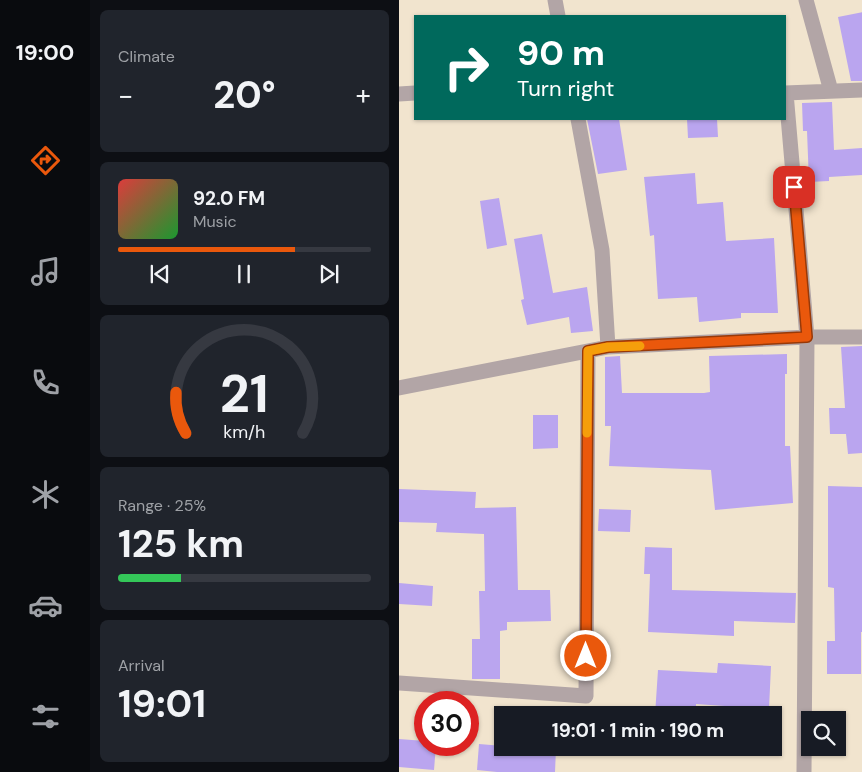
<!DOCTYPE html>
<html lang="en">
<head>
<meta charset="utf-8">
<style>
	:root { --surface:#171b24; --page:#20242c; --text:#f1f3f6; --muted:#9ea1a6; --line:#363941; --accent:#ea580c }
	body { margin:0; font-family:"DM Sans",sans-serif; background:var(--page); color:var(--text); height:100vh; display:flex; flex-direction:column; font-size:19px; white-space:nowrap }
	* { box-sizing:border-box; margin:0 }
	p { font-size:16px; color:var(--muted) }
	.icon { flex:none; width:28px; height:28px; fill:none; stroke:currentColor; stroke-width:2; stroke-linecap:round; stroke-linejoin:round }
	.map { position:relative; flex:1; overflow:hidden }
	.panel { display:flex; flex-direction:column; gap:10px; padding:10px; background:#0d0f14; width:309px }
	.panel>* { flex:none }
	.top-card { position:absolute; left:15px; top:15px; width:372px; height:105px; border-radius:0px; box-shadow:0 1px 4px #0004; background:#00695c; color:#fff; overflow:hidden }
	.controls { position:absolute; left:402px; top:711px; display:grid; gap:10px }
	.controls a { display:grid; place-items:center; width:45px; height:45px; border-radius:0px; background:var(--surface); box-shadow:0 1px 4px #0004; font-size:25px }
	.speed { position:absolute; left:15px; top:691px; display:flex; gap:10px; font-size:25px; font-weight:700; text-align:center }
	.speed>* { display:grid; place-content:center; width:65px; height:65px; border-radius:50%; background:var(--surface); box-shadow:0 1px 4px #0004; line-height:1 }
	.speed .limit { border:8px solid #d22; background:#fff; color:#111 }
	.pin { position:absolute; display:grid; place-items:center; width:42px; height:42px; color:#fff; margin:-21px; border-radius:10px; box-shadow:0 2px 8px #0006 }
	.me { position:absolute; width:55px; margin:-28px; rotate:0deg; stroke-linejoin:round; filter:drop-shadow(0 0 4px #0008) }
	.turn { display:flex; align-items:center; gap:18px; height:105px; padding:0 20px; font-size:22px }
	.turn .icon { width:65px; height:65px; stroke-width:2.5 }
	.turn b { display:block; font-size:35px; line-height:42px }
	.big { font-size:38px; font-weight:700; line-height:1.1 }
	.panel .tile { flex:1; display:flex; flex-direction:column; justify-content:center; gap:8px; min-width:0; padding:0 18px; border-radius:8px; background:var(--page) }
	.panel .dial { align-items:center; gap:0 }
	.dial svg { height:130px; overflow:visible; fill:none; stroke:var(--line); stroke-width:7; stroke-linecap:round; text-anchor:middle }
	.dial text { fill:var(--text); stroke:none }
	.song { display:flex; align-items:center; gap:15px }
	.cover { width:60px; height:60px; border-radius:8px; background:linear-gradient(135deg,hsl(0 70% 55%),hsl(130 70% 35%)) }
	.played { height:5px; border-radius:2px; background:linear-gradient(90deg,var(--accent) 70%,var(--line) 70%) }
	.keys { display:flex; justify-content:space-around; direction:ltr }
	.heat { display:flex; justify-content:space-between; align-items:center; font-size:28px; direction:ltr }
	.charge { height:8px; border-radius:4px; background:linear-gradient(90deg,#34c759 25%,var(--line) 0) }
	.trip { position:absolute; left:95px; top:706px; width:288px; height:50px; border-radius:0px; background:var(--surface); box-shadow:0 1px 4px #0004; font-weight:700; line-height:50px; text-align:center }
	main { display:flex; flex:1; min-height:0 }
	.tab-bar { display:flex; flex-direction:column; width:90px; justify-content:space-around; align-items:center; background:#090b0e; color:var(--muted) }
	.tab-bar .icon { width:35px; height:35px }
	.tab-bar .active { color:var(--accent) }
	.tab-bar b { font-size:22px; color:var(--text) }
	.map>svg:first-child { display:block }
	.building { fill:#baa5ef }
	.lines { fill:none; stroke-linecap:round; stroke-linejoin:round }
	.street { stroke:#b2a5a6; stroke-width:15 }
	.route-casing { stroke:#983908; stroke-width:12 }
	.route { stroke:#ea580c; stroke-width:9 }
	.slow { stroke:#f59e0b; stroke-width:9 }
</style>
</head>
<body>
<main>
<nav class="tab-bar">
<b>19:00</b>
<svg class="icon active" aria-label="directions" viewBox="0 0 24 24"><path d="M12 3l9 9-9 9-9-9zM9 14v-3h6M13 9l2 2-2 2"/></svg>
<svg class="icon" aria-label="music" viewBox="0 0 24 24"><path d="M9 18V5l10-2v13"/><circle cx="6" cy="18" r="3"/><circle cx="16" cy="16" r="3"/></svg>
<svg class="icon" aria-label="phone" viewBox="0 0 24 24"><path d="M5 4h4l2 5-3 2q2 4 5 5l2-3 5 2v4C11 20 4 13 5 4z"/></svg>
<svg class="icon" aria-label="climate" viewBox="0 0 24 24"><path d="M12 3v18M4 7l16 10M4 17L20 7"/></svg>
<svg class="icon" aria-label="car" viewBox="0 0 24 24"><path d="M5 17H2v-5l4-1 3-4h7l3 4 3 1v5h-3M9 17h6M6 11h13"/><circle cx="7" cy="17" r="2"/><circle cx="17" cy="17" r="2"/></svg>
<svg class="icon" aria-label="filters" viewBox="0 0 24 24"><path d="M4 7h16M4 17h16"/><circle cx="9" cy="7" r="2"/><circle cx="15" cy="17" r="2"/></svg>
</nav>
<section class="panel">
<div class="tile"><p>Climate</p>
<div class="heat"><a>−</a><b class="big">20°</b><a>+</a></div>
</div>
<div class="tile">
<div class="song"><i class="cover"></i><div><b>92.0 FM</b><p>Music</p></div></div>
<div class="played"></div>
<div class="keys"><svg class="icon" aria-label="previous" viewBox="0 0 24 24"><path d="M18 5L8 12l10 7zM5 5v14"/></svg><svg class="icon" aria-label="pause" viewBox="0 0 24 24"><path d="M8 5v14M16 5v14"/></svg><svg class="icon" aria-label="next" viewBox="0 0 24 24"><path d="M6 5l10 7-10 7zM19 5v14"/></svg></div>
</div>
<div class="tile dial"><svg viewBox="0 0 100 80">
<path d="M14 69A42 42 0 1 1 86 69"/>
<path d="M14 69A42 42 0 0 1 8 44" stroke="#ea580c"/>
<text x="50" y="56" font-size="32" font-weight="700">21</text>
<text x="50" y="72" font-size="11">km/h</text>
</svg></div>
<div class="tile"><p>Range · 25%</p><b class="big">125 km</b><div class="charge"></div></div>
<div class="tile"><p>Arrival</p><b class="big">19:01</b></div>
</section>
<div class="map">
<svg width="464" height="772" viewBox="0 0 464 772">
	<rect width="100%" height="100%" fill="#f1e4ce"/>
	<!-- building -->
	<path class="building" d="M464,12V81H452L439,17Z
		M433,102L435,150L464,148V175L430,177V181L410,182L408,131H404L403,103Z
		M188,119H220L228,170L199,174Z
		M288,119H318L319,137L289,138Z
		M296,173L298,204L324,202L327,241L375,238L379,313H342V318L300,322L298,297L259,299L255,235L251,236L245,177Z
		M100,198L108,245L88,249L81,201Z
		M143,234L154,293L188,287L194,331L172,333L170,317L128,325L122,300L125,299L115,239Z
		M464,346V453L449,454L447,434H431L430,408H446L442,347Z
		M388,354V374H386V446H391L394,503L316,510L312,470L210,466L212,426H206V357L221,356L223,393H305L311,392L310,356Z
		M134,415H159V448L134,449Z
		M429,486L464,487V632H462V674H428V641H436L435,588L429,587Z
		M0,489L77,492L76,508L117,507L119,590H151L152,621L108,622V630L101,631V679H73V639H81L80,591H86L85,534L37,532L38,523L0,522Z
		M200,509L232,510L231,532L199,531Z
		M246,547L273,548V590L397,593L396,623L335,621V636L249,632L251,574H245Z
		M0,583L34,586L33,606L0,604Z
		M319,663L372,666L370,709L297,704V715H256L259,670L318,673Z
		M0,739L26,741V745H37L35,770L0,767Z
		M80,744L104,746V748L157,749L156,772H98L78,770Z
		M263,748H295V750Z"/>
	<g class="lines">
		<!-- street -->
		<path class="street" d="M156,0L159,16
			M407,0L432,91
			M386,93L464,90
			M387,93L408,337L405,772
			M0,94L16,93
			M179,119L203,250L209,347
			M0,388L209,347L408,337H464
			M0,683L187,696L189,351"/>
	</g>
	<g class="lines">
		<!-- route casing -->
		<g class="route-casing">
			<path id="route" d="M187,656L189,351L209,347L408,337L395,187"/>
		</g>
		<!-- route -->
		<use href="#route" class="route"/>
		<!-- slow -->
		<path class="slow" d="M188,433L189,351L209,347L241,346"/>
	</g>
</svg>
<div class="controls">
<a><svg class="icon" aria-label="search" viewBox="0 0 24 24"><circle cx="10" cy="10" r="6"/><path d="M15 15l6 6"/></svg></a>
</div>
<div class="speed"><div class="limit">30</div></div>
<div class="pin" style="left:395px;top:187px;background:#d93025"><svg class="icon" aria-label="arrive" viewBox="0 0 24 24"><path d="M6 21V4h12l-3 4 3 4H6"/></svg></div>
<svg class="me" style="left:187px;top:656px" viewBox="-20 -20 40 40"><circle r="17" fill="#ea580c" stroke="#fff" stroke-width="3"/><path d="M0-11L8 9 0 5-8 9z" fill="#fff"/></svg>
<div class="trip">19:01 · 1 min · 190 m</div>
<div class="top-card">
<div class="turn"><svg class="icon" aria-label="right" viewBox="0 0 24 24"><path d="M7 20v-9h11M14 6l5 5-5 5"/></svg><div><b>90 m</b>Turn right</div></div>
</div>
</div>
</main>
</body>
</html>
